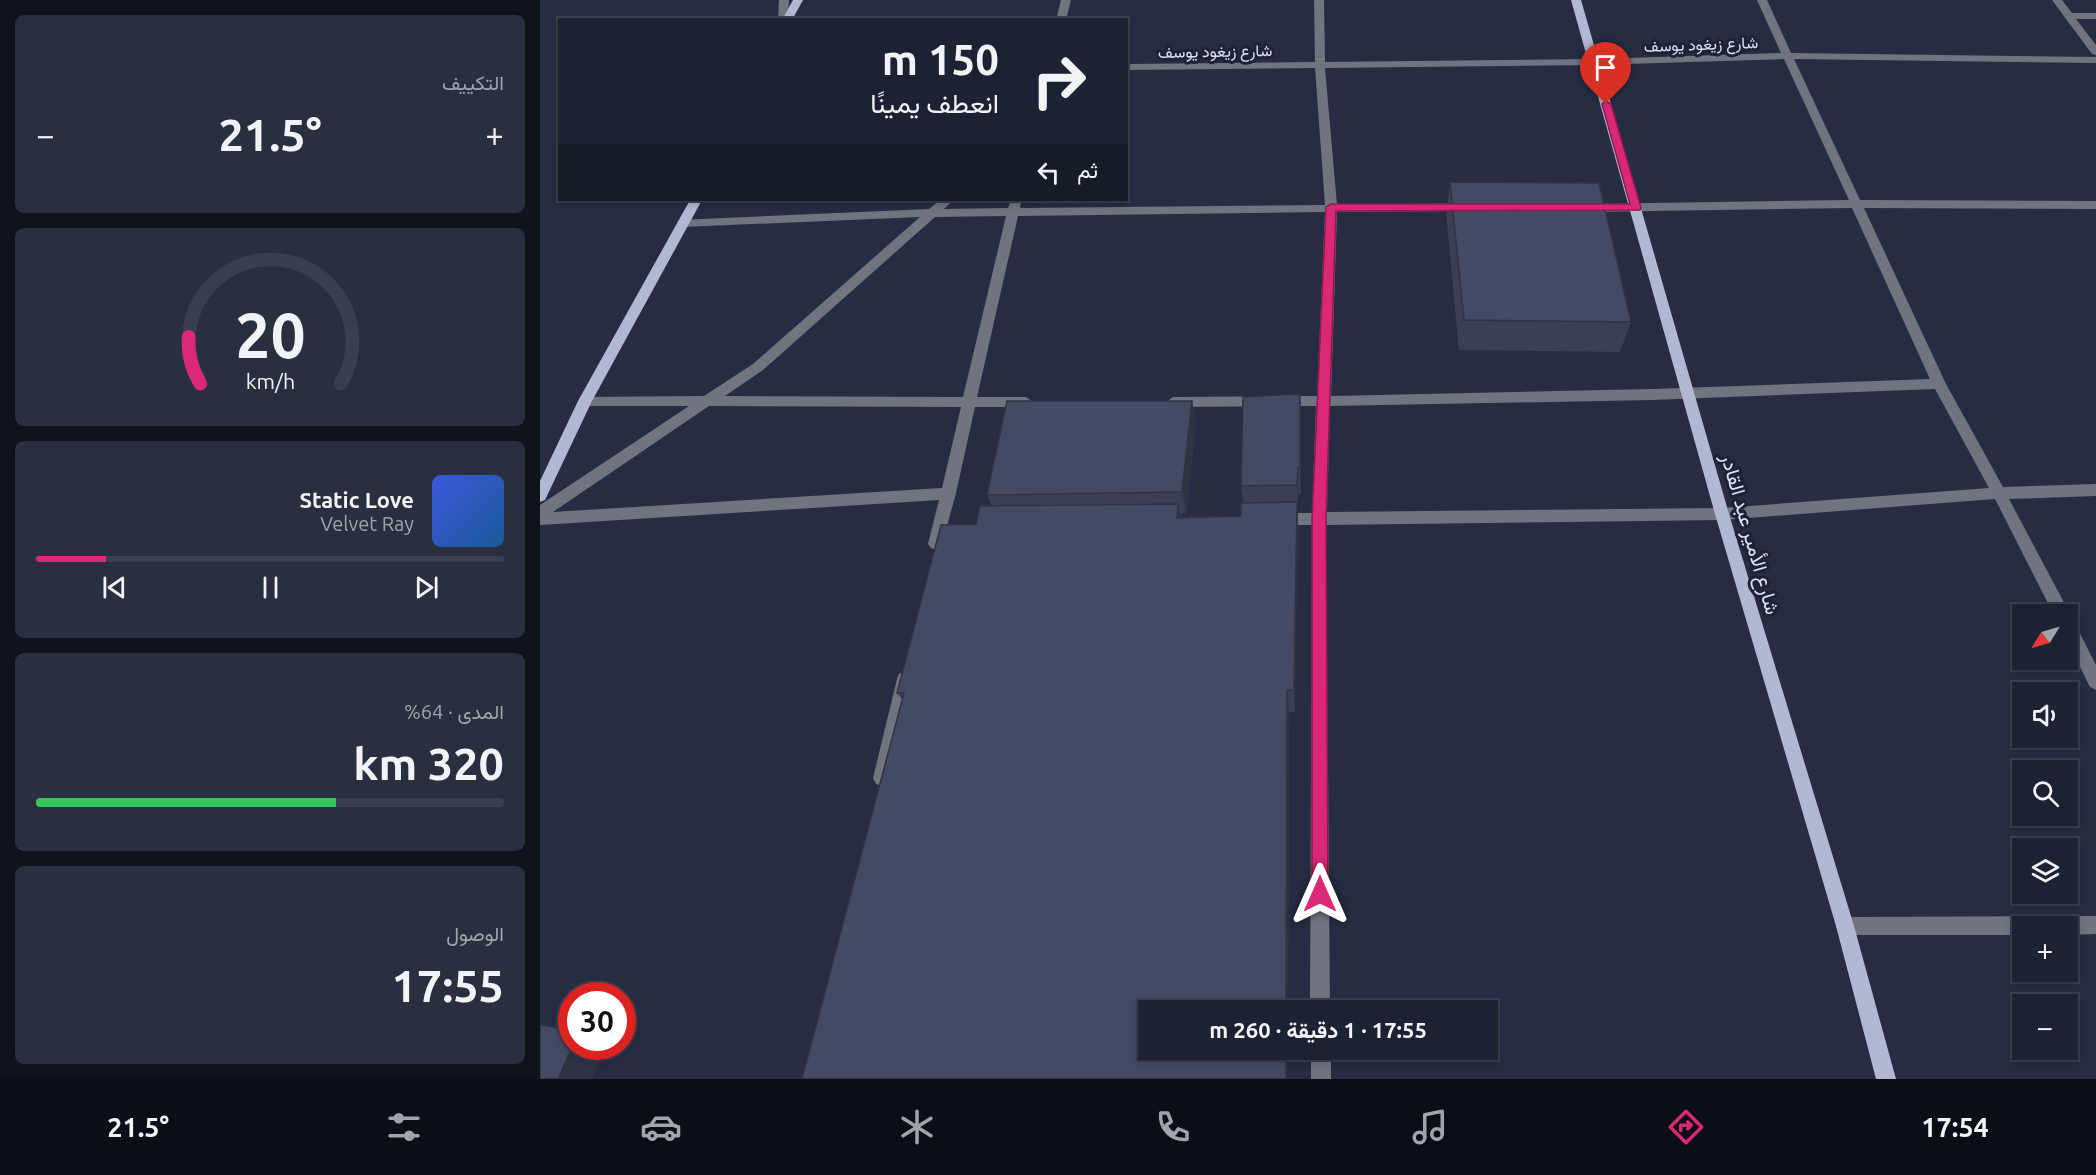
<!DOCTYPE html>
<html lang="ar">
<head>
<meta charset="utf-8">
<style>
	:root { --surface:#1c2232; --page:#292f3e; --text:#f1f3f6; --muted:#a0a4ac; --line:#3a3f4d; --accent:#db2777 }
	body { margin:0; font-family:Ubuntu,Vazirmatn,sans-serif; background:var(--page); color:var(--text); direction:rtl; height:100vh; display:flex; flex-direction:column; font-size:22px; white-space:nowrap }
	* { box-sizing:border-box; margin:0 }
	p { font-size:20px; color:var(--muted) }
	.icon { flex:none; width:33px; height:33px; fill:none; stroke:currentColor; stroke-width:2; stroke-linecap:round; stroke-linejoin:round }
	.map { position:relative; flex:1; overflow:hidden; direction:ltr }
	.side { display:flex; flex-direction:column; gap:15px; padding:15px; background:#0f131c; width:540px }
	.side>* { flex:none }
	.banner { position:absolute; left:18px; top:18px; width:570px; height:183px; border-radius:0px; box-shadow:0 3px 9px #0003,0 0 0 2px var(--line); direction:rtl; background:#1c2232; color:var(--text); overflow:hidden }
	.needle { width:39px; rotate:233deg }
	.fabs { position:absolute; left:1472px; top:604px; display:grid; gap:12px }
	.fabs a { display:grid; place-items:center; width:66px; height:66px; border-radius:0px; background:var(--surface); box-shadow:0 3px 9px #0003,0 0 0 2px var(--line); font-size:30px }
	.speed { position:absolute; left:18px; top:982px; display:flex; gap:12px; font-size:30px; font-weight:700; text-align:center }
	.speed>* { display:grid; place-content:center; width:78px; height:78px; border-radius:50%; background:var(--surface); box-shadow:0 3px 9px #0003,0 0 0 2px var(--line); line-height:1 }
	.speed .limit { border:9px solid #d22; background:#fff; color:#111 }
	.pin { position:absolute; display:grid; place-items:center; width:51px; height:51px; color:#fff; margin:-62px -26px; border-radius:50% 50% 50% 0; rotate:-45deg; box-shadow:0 0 6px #0007 }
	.pin .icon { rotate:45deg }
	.me { position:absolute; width:66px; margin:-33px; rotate:0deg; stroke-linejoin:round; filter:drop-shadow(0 0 4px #0008) }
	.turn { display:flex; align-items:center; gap:21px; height:126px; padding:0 30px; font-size:27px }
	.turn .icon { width:78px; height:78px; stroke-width:2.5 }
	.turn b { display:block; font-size:42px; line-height:51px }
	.then { display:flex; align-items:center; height:57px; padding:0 30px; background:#0003; gap:12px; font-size:22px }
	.big { font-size:45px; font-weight:700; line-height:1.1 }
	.side .card { flex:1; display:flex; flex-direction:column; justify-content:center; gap:9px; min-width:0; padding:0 21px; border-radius:9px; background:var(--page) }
	.side .dial { align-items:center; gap:0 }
	.dial svg { height:156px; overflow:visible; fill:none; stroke:var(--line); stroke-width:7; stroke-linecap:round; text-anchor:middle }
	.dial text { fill:var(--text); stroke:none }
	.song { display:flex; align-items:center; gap:18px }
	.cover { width:72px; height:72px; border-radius:9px; background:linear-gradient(135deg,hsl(230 70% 55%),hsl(210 70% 35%)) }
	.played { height:6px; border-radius:3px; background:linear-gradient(90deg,var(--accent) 15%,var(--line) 15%) }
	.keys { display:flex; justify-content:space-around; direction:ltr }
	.heat { display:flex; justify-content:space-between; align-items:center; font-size:33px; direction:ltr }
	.charge { height:9px; border-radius:4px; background:linear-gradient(90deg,#34c759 64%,var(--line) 0) }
	.trip { position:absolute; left:598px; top:1000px; width:360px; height:60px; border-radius:0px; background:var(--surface); box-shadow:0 3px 9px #0003,0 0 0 2px var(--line); font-weight:700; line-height:60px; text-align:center; direction:rtl }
	.tabs { display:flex; height:96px; justify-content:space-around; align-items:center; background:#0b0e14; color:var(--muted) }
	.tabs .icon { width:42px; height:42px }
	.tabs .selected { color:var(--accent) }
	.tabs b { font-size:27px; color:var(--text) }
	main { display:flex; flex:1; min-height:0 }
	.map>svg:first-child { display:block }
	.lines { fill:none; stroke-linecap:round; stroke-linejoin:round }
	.minor { fill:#70747f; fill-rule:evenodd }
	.major { fill:#b1b9d1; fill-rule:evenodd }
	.wall { fill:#3a4054 }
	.shaded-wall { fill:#2f3445 }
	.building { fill:#434b62; stroke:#2f3445; stroke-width:1.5 }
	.route { fill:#db2777; stroke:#8e194d; stroke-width:1.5 }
	.labels { text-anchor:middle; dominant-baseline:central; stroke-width:6; stroke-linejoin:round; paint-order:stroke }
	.far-street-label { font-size:16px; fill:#dde3f1; stroke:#1c2338 }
	.street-label { font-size:20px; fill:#dde3f1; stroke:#1c2338 }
</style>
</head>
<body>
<main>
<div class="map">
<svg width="1556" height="1079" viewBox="0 0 1556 1079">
	<rect width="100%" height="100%" fill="#262d42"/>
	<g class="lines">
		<!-- minor -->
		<path class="minor" d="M239,0H249L248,20H238Z
			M521,0H531L526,20H516Z
			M774,0H784L785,62L1055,59L1241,53L1217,0H1227L1251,53L1556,57V63L1254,59L1320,200L1556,201V209L1324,208L1406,384L1463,487L1556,484V496L1469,499L1528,610L1530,615L1528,618L1533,620L1556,665V690L1550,687L1527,641V615H1514L1455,499L1182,520L786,525L790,1011H770L772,525H738L733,523L731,519L733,515L738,513H772L776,406L633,407L626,402L633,397L777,396L785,212L478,216L437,397H486L493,402L486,407H435L416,493L401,548L396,550L391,548L388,544L399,500L0,525V505L149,406H45L40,405L38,401L40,397L164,396L213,364L380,217L143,227L137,223L139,220L389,209L400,200H413L404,209L468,208L471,200H481L480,208L785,205L775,68L586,70V64L775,62ZM1244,59L1309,200L1046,204L1040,208L1046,212L1312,208L1390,379L1112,389L791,396L797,212L926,211L932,207L926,203L797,205L785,68L1055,65ZM466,216L423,397L185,396L223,370L395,217ZM1395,389L1449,488L1182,508L787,512L790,406L1112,400ZM169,406L421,407L402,488L13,512Z
			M1512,0H1522L1532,13H1556V19H1536L1556,45V55L1552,54Z
			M365,671L371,674L373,679L351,778L348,784L342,786L336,784L333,778L357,679L359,674Z
			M1556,916V934L1527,935V927H1482V935H1305L1298,933L1296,926L1298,919L1305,917Z
			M771,1050H791V1079H771Z"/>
		<!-- major -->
		<path class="major" d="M253,0H263L252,20H242Z
			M1031,0H1041L1189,514L1314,926L1356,1079H1336L1296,926L1175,514Z
			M150,200H162L52,401L5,500L0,502V481L38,401Z"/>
	</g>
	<!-- wall -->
	<path class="wall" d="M910,182L1091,322L1080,352L919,350L906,213Z
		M760,394L761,494H758V512H757L755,712H749L748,1011H609V1050H747V1079H262L362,699L357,693L401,525L436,524L440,506H452L447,495L467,401H652L656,423L646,513L641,514V517L701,516V503H703L701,486L703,397Z"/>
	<!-- shaded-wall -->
	<path class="shaded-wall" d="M760,394L761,422V494L760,467Z
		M652,401L656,423L646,513L642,492Z
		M758,467V512L757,485Z
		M757,502L758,528L755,712L754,690Z
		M638,504L644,530L637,518Z
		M747,690L749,712L748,1011H746Z
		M32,1047H66L52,1079H18Z
		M746,1050H747V1079H746Z"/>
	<!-- building -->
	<path class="building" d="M910,182L1059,183L1091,322L924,320Z
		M760,394V467H758L757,485L701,486L703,397Z
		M467,401H652L642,492L447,495Z
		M757,502L754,690H747L746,1011H609V1050H746V1079H262L364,693H357L401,525L436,524L440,506L638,504L637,518L701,516V503Z
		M0,1025L32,1030V1047L18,1079H0Z"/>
	<!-- route -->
	<path class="route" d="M1066,101L1071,104L1101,208L1100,210L796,211L786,519L788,894L786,900L780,902L774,900L772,894V519L786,207L791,204H1090L1062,104Z"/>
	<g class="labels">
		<!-- far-street labels -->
		<g class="far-street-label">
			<text transform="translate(1161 44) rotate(-2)">شارع زيغود يوسف</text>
			<text transform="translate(675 51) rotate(-1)">شارع زيغود يوسف</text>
		</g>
		<!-- street labels -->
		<g class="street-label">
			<text transform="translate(1211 534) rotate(74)">شارع الأمير عبد القادر</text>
		</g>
	</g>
</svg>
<div class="fabs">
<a><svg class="needle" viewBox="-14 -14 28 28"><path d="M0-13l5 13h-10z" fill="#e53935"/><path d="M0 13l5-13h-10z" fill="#a0a4ac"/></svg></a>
<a><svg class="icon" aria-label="sound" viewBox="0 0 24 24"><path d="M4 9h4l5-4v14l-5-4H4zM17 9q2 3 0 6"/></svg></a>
<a><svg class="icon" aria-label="search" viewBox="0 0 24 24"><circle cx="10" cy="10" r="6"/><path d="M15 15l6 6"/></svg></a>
<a><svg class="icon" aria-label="layers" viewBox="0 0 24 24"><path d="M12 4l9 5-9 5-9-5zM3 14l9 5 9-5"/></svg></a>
<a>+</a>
<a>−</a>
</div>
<div class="speed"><div class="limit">30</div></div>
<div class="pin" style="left:1066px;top:104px;background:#d93025"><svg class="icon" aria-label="arrive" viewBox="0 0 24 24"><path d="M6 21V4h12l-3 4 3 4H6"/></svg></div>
<svg class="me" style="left:780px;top:894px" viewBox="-20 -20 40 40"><path d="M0-17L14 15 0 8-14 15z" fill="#db2777" stroke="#fff" stroke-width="4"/></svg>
<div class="trip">17:55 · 1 دقيقة · 260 m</div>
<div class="banner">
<div class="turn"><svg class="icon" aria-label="right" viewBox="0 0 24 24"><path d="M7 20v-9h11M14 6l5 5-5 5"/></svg><div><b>150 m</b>انعطف يمينًا</div></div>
<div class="then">ثم<svg class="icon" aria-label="left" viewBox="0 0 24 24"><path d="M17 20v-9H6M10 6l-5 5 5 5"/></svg></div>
</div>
</div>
<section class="side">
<div class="card"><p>التكييف</p>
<div class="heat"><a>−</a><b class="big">21.5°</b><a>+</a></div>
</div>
<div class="card dial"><svg viewBox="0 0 100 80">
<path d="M14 69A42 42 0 1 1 86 69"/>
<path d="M14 69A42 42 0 0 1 8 45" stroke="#db2777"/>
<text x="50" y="56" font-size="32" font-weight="700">20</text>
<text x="50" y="72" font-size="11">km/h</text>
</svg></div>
<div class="card">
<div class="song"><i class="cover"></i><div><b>Static Love</b><p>Velvet Ray</p></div></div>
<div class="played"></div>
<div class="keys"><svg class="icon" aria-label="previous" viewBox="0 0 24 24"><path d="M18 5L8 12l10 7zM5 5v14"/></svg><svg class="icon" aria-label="pause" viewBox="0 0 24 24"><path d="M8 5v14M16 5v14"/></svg><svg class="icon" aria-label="next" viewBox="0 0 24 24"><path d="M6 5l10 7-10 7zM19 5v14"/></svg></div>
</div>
<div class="card"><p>المدى · 64%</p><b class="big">320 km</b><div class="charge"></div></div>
<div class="card"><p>الوصول</p><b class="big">17:55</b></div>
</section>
</main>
<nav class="tabs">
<b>17:54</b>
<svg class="icon selected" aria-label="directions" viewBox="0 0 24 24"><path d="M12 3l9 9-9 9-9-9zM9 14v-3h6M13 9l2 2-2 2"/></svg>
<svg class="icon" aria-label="music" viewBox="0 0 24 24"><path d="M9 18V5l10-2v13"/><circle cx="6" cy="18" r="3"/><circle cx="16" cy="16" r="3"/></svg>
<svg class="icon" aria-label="phone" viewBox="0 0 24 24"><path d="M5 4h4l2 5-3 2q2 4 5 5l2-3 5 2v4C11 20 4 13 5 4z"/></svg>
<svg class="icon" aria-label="climate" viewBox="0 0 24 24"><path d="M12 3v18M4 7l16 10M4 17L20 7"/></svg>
<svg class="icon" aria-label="car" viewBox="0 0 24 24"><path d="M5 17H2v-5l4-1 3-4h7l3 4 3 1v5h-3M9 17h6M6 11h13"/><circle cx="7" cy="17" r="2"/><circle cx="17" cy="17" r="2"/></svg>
<svg class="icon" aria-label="filters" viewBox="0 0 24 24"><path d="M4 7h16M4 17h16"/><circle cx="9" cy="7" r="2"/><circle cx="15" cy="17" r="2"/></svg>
<b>21.5°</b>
</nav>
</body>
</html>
